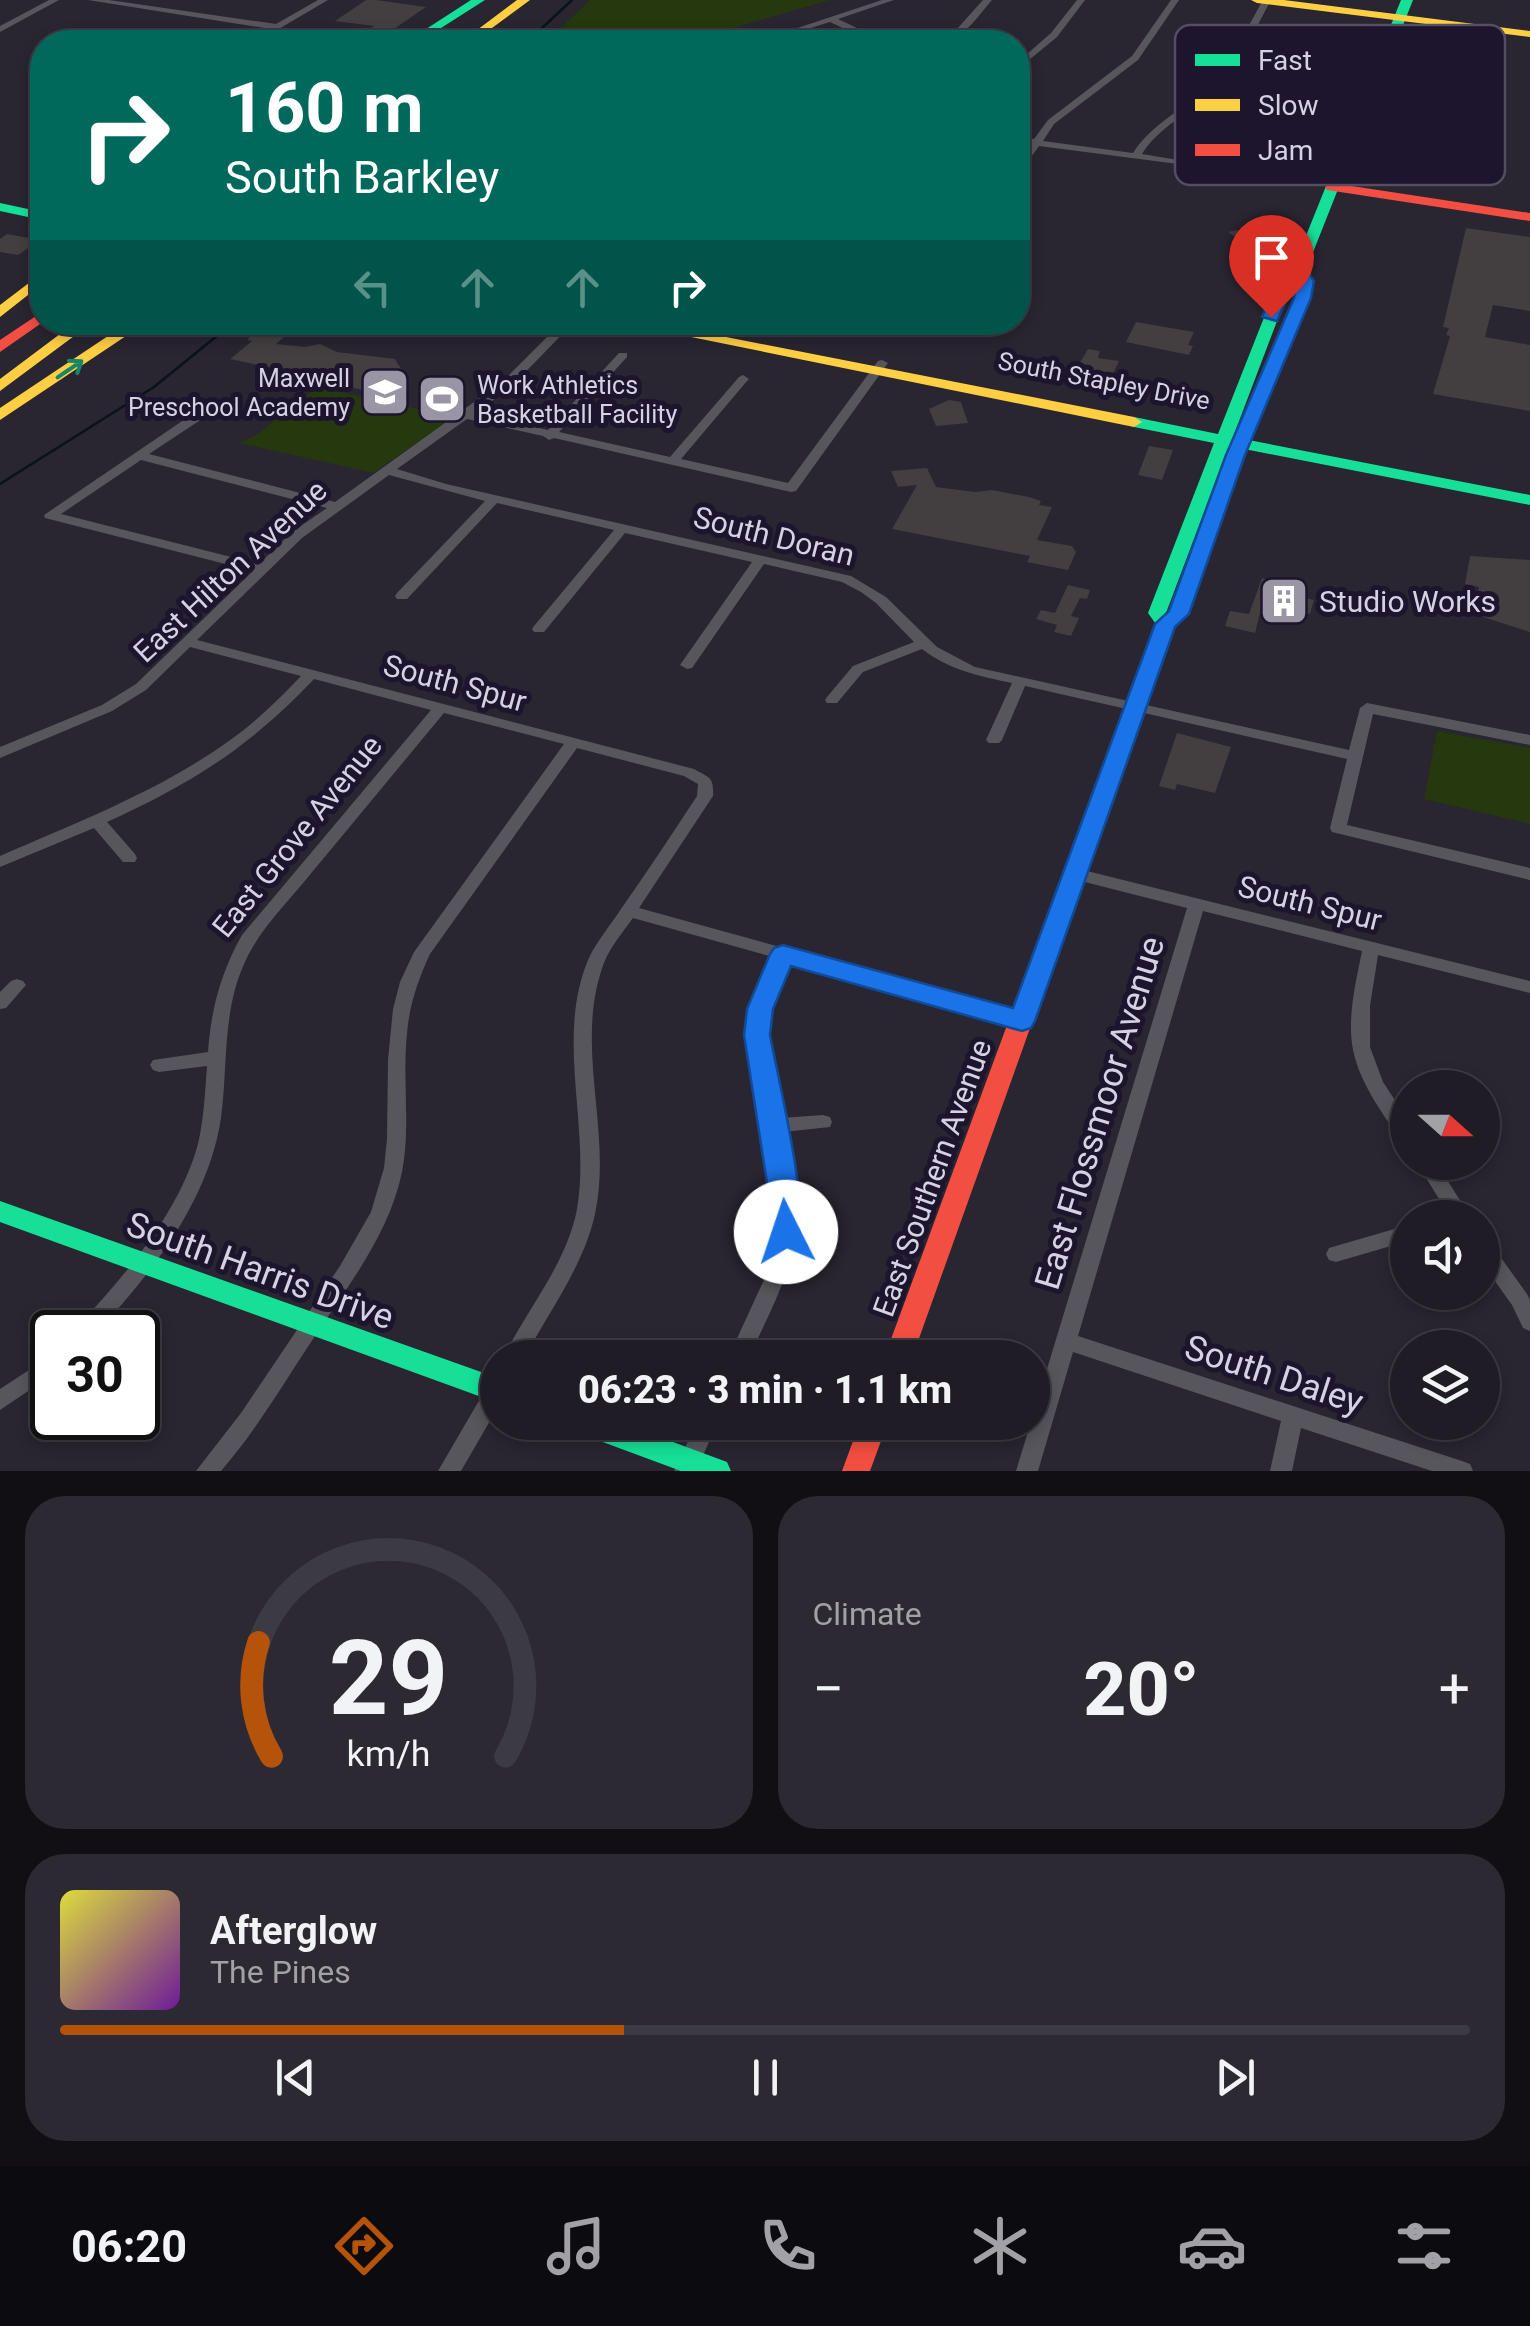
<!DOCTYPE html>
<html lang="en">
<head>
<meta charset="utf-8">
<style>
	:root { --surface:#1f1c25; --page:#2c2932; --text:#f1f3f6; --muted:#a1a1a7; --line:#3c3a42; --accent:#b45309 }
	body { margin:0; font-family:Roboto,sans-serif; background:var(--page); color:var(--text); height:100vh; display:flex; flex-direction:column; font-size:38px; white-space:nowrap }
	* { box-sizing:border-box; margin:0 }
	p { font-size:32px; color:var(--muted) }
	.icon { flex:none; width:55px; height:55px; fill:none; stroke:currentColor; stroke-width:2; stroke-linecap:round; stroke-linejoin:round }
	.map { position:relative; height:1471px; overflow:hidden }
	.details { display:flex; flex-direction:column; gap:25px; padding:25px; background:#110f14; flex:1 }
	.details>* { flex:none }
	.guide { position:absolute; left:30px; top:30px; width:1000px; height:305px; border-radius:40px; box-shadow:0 5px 15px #0003,0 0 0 2px var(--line); background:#00695c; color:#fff; overflow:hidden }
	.needle { width:65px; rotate:111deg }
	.buttons { position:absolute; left:1390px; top:1070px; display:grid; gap:20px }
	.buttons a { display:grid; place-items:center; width:110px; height:110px; border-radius:50%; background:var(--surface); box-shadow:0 5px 15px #0003,0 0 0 2px var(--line); font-size:50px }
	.speed { position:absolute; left:30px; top:1310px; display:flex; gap:20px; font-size:50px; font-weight:700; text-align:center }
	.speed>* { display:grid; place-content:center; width:130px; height:130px; border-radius:50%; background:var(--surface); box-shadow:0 5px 15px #0003,0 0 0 2px var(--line); line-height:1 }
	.speed .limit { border:5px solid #111; border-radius:15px; background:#fff; color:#111 }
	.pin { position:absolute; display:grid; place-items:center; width:85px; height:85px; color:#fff; margin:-102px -42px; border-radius:50% 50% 50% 0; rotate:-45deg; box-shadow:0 0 10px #0007 }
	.pin .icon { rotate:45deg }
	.me { position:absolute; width:110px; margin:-55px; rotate:356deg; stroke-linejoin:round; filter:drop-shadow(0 0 8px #0008) }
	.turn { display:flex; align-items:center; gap:35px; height:210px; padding:0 30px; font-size:45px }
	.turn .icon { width:130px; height:130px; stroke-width:2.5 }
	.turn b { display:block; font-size:70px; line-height:85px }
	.lanes { display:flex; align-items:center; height:95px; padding:0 30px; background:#0003; justify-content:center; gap:50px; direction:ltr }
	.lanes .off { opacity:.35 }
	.big { font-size:75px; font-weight:800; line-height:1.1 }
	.details .tile { flex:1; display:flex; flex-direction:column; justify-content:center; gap:15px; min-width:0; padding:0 35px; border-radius:40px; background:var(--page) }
	.details .dial { align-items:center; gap:0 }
	.dial svg { height:260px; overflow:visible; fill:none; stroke:var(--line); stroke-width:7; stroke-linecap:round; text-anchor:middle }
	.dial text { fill:var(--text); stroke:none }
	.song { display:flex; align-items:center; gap:30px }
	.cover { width:120px; height:120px; border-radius:15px; background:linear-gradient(135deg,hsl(60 70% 55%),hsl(280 70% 35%)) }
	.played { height:10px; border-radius:5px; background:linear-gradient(90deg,var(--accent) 40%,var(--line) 40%) }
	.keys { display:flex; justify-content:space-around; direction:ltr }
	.heat { display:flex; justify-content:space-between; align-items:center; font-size:55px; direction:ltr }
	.details .tiles { flex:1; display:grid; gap:25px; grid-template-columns:1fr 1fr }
	.tile:last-child { grid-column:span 2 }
	.trip { position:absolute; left:480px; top:1340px; width:570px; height:100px; border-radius:50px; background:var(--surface); box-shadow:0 5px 15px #0003,0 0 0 2px var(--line); font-weight:800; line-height:100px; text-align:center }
	.menu { display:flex; height:160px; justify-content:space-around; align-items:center; background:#0c0b0f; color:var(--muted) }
	.menu .icon { width:70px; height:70px }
	.menu .selected { color:var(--accent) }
	.menu b { font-size:45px; color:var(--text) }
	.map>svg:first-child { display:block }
	.green { fill:#26380e }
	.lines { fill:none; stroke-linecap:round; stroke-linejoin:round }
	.stream { stroke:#081417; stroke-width:2.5 }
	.building { fill:#433e40 }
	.street { fill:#57565c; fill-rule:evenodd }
	.fast { fill:#16e098; fill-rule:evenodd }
	.slow { fill:#ffcf43; fill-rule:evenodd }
	.jam { fill:#f24e42; fill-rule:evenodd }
	.oneway { stroke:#198568 }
	.route { fill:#1a73e8; stroke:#114b97; stroke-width:2.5 }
	.labels { text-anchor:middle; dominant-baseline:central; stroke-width:10; stroke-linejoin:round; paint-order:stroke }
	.far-poi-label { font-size:25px; fill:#d6d2e2; stroke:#1d152d; text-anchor:end }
	.far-street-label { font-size:25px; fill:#d6d2e2; stroke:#1d152d }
	.street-label { font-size:30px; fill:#d6d2e2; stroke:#1d152d }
	.poi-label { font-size:30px; fill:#d6d2e2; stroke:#1d152d; text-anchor:start }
	.near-street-label { font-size:35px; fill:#d6d2e2; stroke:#1d152d }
	.key { fill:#1d152d; stroke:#544e63; stroke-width:2.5 }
	.key-label { font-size:28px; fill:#d6d2e2 }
</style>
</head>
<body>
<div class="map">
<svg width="1530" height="1471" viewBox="0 0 1530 1471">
	<rect width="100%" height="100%" fill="#292531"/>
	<!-- green -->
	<path class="green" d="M590,0H830L726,30L747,42H546Z
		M317,387L455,417L373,473L239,443L258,434Z
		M1437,731L1530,748V824L1424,799Z"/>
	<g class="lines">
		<!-- stream -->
		<path class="stream" d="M527,42L572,0
			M0,484L154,387L234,322"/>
	</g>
	<!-- building -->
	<path class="building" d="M366,0H376L426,7L375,42L355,39L374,26L335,21Z
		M1257,217L1281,234L1272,236L1279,240L1269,243L1276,247L1265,253L1247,250L1249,247L1228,232L1248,228Z
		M1466,228L1530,237V311L1493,305L1485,337L1530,345V411L1433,394L1450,336L1446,335L1449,328L1443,327Z
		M7,234L34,239L39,241L18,255L0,252V239Z
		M264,322H301L276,344L305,347L320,344L337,352L395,359L403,372L394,374L375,392L282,375L287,371L230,359L252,341L247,340Z
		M1136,322L1194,332L1188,345L1193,346L1189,355L1126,342Z
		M1088,349L1100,351L1098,358L1119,361L1110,380L1098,378L1096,382L1073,374Z
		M949,400L961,402L968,423L936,426L929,409Z
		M1149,446L1173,450L1162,480L1138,475Z
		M927,468L936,487L975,492L992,490L1029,497L1041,501L1039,505L1052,507L1037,540L1072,546L1076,552L1068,570L1027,562L1030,556L892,529L917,485L898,487L891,471Z
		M1470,556L1530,560V632L1474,614L1479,587L1465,584Z
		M1262,578L1269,580V590L1314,600L1310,614L1262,605L1255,633L1225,626L1230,611L1249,614Z
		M1068,585L1090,590L1087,599L1080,598L1071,616L1079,618L1071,636L1054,632L1057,625L1036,619L1041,610L1055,613Z
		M1177,733L1231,747L1215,793L1177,784L1175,790L1159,786Z"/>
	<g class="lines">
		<!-- street -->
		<path class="street" d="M49,0H59L0,32V26Z
			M88,0H109L276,24L318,0H328L277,30Z
			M882,0H894L838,19L874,36V40H868L830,22L766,42H755Z
			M983,0H992C978,16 962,42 939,42L956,30Z
			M1077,0H1085L1057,37L1018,69V62L1051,33Z
			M1171,0H1179L1138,60L1054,124L1043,141L1133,153C1152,123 1184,110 1208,86C1233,62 1246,29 1263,0H1271C1255,29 1241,62 1217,87C1194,111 1160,125 1142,154L1178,160V164L1039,146L1021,171L1018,172V163L1030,145L1018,143V137L1034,139L1048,120L1132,56Z
			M562,322H574L510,388L475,413L548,430L619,353H627V357L559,432L670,457L739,377L743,375L749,379L747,381L681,459L788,483L878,361L882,360L888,363L796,491L791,492L554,438L549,440L543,436L467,419L397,469L446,484L851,576L886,597L937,647L975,667L1349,750L1360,708L1367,703L1530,735V745L1373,714L1347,825L1530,868V880L1332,832L1330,828L1347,759L1025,686L1002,740L999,743H989L986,740L1012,683C979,676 949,670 922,649L863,672L837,703H827L825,700L827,697L853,666L914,642L876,603L861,592L842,582L764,564L692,668L687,669L680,665L752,562L625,533L544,632H534L532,629L534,626L614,530L497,503L407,599H397L395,596L397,593L485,501L389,475L302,538L197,640L694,769C710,778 714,777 713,796L639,908L1022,1014L1028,1016L1031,1021L1028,1026L1022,1028L788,962L776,986L766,1035L781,1118L823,1115L830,1117L832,1122L830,1127L783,1132C787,1155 794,1179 796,1202C801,1259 771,1308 749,1358H728L769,1269L776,1232V1202L748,1035L758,986L773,957L633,918C623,932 610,947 604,963C573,1045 613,1131 595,1214C584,1265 549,1312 524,1358H503C527,1309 567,1263 577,1209C591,1126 555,1040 588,960C596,942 610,926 621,909C647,872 672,834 697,796L698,784L684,776L577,748L430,954C418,980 409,1006 407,1034C402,1080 411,1126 402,1172C389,1235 347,1287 313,1339C283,1384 256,1431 221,1471H196L241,1413L340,1266L371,1212L384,1168L387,1139L388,1060L393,1009L400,982L414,952L564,744L444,713C400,766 357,818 313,871C290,900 260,928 245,962C222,1011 228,1066 221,1118C209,1200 152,1273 97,1332H75L78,1326C126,1274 179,1213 198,1144C204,1118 205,1092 207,1066L159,1072L153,1070L150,1065L153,1060L208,1052C211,1009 221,972 242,935L431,710L314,679C251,746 191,784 107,822L135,854L137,858L135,862H123L94,828L0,867V856C80,821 162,790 233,738C258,720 280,698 301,676L190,647L146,690L112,711L0,758V747L102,705L136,684L253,571L45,518L44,515L194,413L222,402L228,406L226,409L202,419L149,454L335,502L502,382ZM141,460L327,508L292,532L259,564L61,514Z
			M903,322H914L910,329L906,330L900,327Z
			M1075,868L1530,981V993L1378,955L1370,1006V1047L1383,1082L1408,1120V1143L1401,1141C1382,1112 1357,1080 1352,1044C1348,1014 1356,981 1362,951L1203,911L1078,1336L1462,1461L1470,1464L1473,1471H1432L1301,1428L1292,1471H1270L1281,1421L1073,1352L1038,1471H1016L1187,908L1069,878L1067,874L1069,870Z
			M17,979L23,981L26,985L6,1008L0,1009V992L11,981Z
			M1416,1162H1436L1471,1218H1451Z
			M1408,1225V1241L1336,1262L1329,1260L1326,1254L1329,1248Z
			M1482,1239L1489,1241L1527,1294L1530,1300V1331L1523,1328L1512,1305L1482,1263Z
			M52,1355V1375L0,1410V1389Z
			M498,1378V1407L461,1471H438L491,1380Z
			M697,1422H718L696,1471H674Z"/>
		<!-- fast -->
		<path class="fast" d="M471,0H485L419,42H406Z
			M1401,0H1413L1306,270L1293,279L1233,437L1530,495V505L1229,446L1166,613L1174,623L1165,629L1158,627L1148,613L1214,443L1134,427L1126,422L1134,417L1218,434L1280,277L1293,268Z
			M0,203L42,212V220L0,211Z
			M0,1201L498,1378V1403L0,1222Z
			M569,1422H619L727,1462L731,1471H681L573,1431Z"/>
		<!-- slow -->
		<path class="slow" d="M517,0H530L473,42H461Z
			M1251,0H1284L1530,31V37L1257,3Z
			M1299,266L1304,267L1313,281L1309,299L1244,455L1188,614L1173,626L1156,672H1142L1139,668L1156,623L1171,611L1228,455L1295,299L1299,281L1292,270Z
			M42,273V284L0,317V305Z
			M76,322H93L0,391V379Z
			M129,322H147L0,420V408Z
			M617,322H650L1134,417L1142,422L1134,427Z"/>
		<!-- jam -->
		<path class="jam" d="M1332,183L1530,213V221L1327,190L1325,187Z
			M42,312L43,322L0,352V340Z
			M1149,662L1159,668L912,1358H884L1139,668Z
			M860,1422H888L870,1471H842Z"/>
	</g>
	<!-- one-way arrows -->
	<defs><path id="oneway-shaft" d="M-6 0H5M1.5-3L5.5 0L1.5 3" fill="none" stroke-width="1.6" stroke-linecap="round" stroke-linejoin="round" transform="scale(2.5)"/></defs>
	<use class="oneway" href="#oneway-shaft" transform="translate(70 369) rotate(-34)"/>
	<!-- route -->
	<path class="route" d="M1293,267H1305L1314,281L1311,298L1245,455L1189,614L1175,627L1035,1021L1031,1028L1022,1031L791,966L773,1009L770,1035C777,1074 811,1212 797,1241L786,1244L776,1241L744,1035L747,1009L770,954L774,948L783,945L1013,1008L1155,624L1169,611L1226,455L1294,298L1296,279L1277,321L1262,317L1279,277Z"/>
	<!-- icons -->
	<defs>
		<g id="school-square" transform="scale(2.5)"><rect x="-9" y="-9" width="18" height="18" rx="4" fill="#9995a4" stroke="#1d152d"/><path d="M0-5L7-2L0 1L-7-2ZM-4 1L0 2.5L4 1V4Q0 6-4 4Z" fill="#fff"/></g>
		<g id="stadium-square" transform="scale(2.5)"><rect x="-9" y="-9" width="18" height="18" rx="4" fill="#9995a4" stroke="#1d152d"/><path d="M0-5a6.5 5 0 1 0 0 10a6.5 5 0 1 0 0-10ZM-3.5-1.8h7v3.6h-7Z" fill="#fff"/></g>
		<g id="building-square" transform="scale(2.5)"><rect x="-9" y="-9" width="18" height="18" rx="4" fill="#9995a4" stroke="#1d152d"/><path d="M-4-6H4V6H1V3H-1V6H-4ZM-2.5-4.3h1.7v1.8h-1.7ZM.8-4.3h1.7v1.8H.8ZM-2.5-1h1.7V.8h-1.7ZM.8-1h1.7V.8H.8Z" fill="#fff"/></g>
	</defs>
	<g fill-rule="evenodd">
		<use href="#school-square" x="385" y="392"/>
		<use href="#stadium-square" x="442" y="399"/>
		<use href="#building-square" x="1284" y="601"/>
	</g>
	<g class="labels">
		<!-- far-poi labels -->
		<g class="far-poi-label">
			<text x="350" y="378">Maxwell<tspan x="350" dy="29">Preschool Academy</tspan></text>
			<text x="477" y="385" text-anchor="start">Work Athletics<tspan x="477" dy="29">Basketball Facility</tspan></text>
		</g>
		<!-- far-street labels -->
		<g class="far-street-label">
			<text transform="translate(1104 381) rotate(11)">South Stapley Drive</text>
		</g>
		<!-- street labels -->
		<g class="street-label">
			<text transform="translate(774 536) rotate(14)">South Doran</text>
			<text transform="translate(230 571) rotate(-43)">East Hilton Avenue</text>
			<text transform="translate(455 683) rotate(15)">South Spur</text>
			<text transform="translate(297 836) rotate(-51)">East Grove Avenue</text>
			<text transform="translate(1310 903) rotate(14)">South Spur</text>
			<text transform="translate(932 1178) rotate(-70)">East Southern Avenue</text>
		</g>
		<!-- poi labels -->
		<g class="poi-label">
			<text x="1319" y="601">Studio Works</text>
		</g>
		<!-- near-street labels -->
		<g class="near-street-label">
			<text transform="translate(1100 1113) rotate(-73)">East Flossmoor Avenue</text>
			<text transform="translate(260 1271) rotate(20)">South Harris Drive</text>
			<text transform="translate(1274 1375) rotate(18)">South Daley</text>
		</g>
	</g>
	<!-- legend -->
	<rect x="1175" y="25" width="330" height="160" rx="15" class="key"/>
	<rect x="1195" y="54" width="45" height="12" fill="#16e098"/>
	<rect x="1195" y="99" width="45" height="12" fill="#ffcf43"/>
	<rect x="1195" y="144" width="45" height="12" fill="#f24e42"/>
	<g class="key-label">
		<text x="1258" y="70">Fast</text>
		<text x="1258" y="115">Slow</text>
		<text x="1258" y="160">Jam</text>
	</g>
</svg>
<div class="buttons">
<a><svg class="needle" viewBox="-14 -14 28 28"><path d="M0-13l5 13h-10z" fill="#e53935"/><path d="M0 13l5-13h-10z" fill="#a1a1a7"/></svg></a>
<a><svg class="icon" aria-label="sound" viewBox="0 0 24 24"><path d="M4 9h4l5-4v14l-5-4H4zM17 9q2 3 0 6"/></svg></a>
<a><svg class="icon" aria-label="layers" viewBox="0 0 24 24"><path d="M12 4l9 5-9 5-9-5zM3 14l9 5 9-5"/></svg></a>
</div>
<div class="speed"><div class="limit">30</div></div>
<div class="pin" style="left:1271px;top:317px;background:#d93025"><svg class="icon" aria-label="arrive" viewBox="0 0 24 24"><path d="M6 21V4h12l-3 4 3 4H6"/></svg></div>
<svg class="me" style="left:786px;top:1232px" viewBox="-20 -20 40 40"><circle r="19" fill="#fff"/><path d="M0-13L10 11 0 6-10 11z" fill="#1a73e8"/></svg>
<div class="trip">06:23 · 3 min · 1.1 km</div>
<div class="guide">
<div class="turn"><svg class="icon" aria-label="right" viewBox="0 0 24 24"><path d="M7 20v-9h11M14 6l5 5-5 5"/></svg><div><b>160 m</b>South Barkley</div></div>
<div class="lanes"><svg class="icon off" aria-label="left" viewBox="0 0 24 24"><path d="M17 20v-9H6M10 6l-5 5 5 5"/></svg><svg class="icon off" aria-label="ahead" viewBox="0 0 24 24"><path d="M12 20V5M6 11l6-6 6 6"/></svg><svg class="icon off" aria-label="ahead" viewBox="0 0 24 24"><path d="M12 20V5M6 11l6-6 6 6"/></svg><svg class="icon" aria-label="right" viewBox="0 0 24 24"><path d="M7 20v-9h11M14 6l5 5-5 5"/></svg></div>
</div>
</div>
<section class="details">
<div class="tiles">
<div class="tile dial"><svg viewBox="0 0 100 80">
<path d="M14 69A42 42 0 1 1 86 69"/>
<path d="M14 69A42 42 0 0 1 10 34" stroke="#b45309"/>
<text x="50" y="56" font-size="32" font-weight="700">29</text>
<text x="50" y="72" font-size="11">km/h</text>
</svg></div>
<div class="tile"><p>Climate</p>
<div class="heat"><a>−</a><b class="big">20°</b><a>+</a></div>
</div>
<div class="tile">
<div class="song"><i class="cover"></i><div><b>Afterglow</b><p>The Pines</p></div></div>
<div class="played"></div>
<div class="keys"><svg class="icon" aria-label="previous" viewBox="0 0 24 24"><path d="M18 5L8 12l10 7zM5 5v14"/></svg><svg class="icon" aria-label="pause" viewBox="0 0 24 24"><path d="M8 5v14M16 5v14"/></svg><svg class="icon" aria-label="next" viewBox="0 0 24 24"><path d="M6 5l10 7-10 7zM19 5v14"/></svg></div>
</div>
</div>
</section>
<nav class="menu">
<b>06:20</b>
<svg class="icon selected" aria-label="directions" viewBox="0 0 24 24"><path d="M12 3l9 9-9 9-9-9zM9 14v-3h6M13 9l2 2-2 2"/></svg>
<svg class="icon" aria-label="music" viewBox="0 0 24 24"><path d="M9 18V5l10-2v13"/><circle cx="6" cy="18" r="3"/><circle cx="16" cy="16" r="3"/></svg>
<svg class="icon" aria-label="phone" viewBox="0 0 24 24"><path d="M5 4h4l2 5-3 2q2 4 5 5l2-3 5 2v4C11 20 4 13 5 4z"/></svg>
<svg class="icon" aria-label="climate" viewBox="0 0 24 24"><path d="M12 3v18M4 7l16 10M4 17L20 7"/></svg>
<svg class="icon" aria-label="car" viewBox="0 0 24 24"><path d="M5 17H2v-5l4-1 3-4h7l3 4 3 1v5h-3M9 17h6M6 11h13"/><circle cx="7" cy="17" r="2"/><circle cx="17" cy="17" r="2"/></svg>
<svg class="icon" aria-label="filters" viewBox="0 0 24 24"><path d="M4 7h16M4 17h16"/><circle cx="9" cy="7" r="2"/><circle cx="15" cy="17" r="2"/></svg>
</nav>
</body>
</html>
